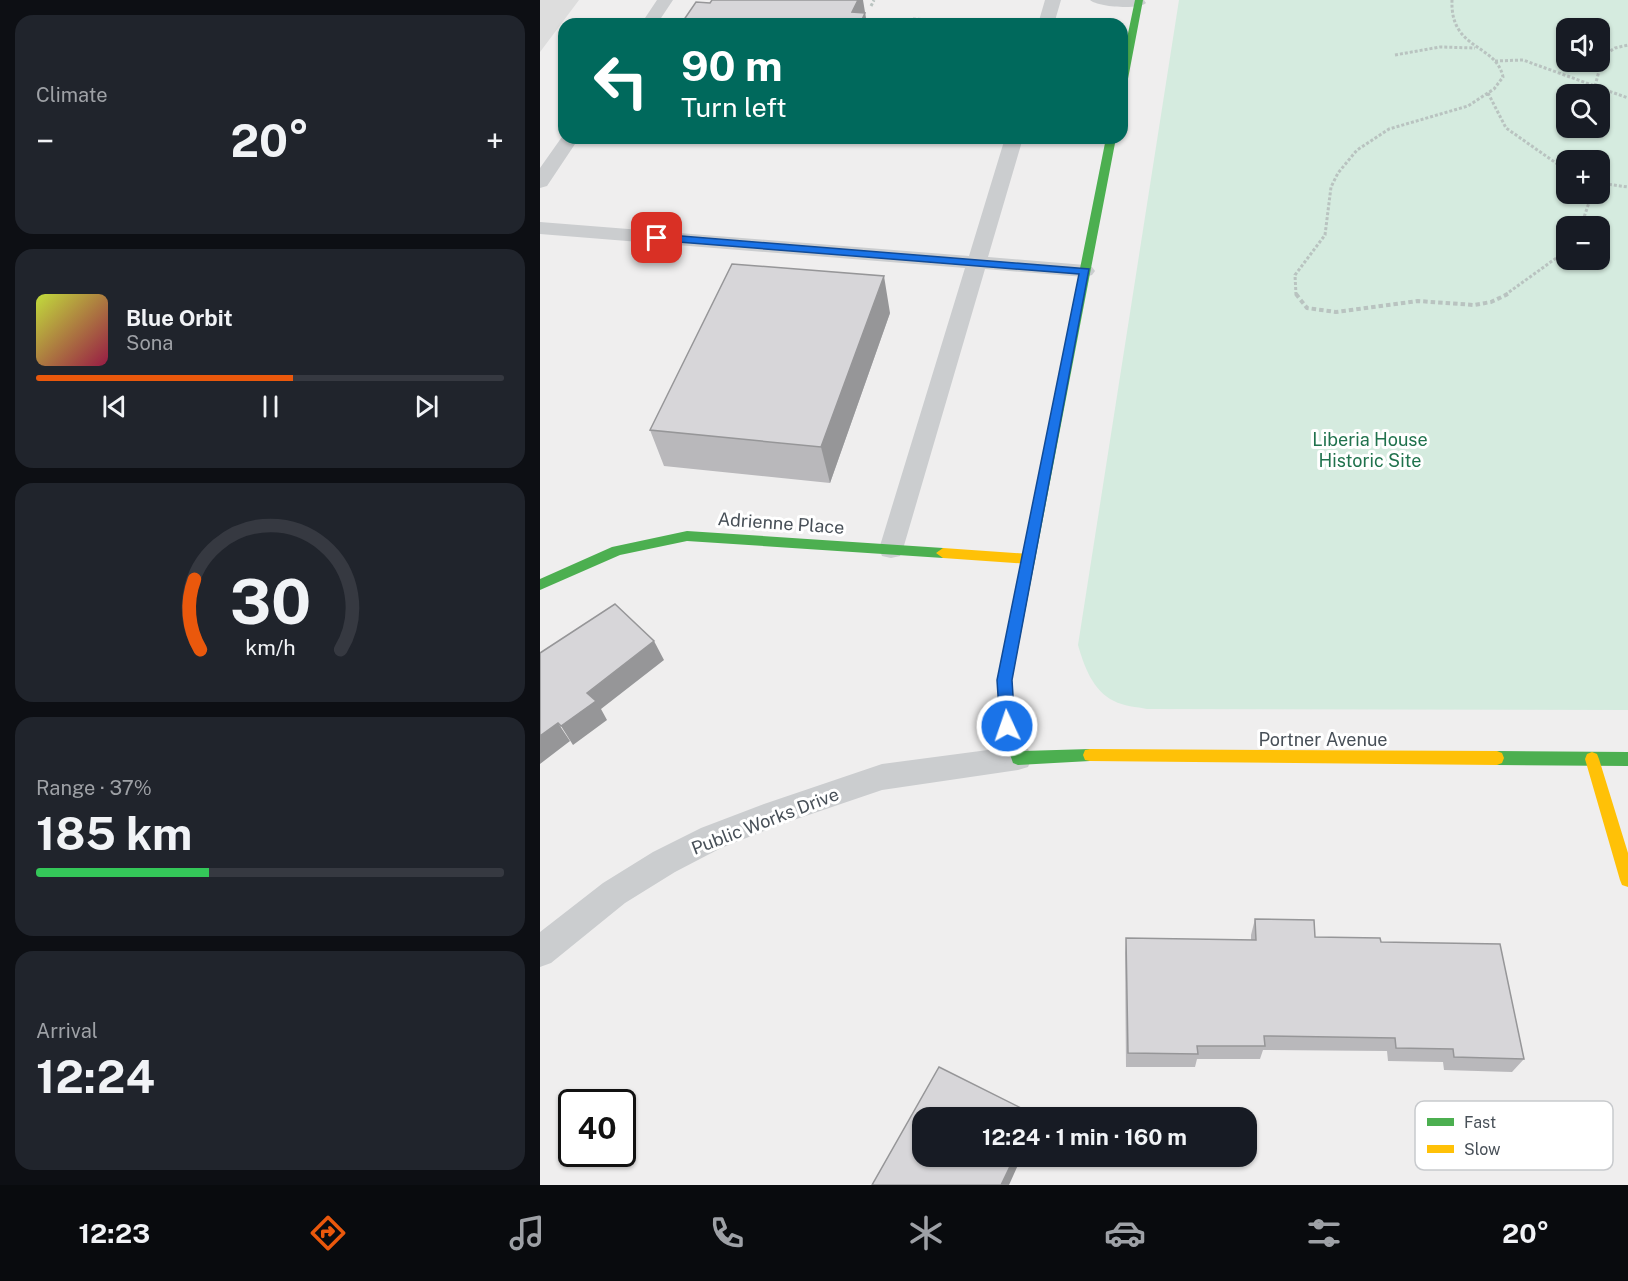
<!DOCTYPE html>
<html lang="en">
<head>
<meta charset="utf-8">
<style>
	:root { --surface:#171b24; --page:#20242c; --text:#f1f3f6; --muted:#9ea1a6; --line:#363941; --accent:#ea580c }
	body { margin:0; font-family:"Public Sans",sans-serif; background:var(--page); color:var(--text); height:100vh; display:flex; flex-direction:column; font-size:22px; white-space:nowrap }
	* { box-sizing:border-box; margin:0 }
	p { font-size:20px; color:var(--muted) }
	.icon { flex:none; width:33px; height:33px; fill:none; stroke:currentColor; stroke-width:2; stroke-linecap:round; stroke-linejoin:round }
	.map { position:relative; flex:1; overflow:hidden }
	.sheet { display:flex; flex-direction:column; gap:15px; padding:15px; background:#0d0f14; width:540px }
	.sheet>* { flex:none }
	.top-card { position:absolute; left:18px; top:18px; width:570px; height:126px; border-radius:18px; box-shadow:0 2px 4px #0004; background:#00695c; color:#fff; overflow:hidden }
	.buttons { position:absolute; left:1016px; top:18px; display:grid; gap:12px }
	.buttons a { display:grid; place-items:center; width:54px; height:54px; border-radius:12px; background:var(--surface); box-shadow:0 2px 4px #0004; font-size:30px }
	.speed { position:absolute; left:18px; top:1089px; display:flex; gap:12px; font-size:30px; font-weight:700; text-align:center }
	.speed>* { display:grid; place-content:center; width:78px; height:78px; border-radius:50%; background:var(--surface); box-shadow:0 2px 4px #0004; line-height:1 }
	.speed .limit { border:3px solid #111; border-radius:9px; background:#fff; color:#111 }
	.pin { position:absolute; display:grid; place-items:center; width:51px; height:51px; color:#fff; margin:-26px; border-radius:12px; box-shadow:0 3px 9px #0006 }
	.me { position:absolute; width:66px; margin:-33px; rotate:357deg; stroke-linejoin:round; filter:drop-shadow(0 0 4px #0008) }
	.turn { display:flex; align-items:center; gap:21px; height:126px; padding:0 24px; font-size:27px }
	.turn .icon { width:78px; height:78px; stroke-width:2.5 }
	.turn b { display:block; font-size:42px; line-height:51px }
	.big { font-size:45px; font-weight:700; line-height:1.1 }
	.sheet .widget { flex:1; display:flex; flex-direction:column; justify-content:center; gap:9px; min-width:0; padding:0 21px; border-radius:18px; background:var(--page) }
	.sheet .dial { align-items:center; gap:0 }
	.dial svg { height:156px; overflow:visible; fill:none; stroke:var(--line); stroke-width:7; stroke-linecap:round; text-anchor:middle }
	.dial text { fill:var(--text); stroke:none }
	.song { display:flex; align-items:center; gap:18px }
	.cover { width:72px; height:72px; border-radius:9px; background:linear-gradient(135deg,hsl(70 70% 55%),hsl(340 70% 35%)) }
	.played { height:6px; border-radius:3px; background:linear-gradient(90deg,var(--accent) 55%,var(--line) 55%) }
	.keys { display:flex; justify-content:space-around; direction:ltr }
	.heat { display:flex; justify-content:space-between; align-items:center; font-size:33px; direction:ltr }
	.charge { height:9px; border-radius:4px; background:linear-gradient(90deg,#34c759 37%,var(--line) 0) }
	.trip { position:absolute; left:372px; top:1107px; width:345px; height:60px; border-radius:18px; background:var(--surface); box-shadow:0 2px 4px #0004; font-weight:700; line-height:60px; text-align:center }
	.dock { display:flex; height:96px; justify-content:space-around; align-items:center; background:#090b0e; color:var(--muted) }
	.dock .icon { width:42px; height:42px }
	.dock .active { color:var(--accent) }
	.dock b { font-size:27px; color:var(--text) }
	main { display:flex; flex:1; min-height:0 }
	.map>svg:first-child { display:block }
	.education { fill:#ddd }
	.green { fill:#d5ebdf; fill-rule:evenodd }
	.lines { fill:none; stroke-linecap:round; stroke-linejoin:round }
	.path-far1 { stroke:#b9c3c0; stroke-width:3; stroke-dasharray:3 2; stroke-linecap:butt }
	.path { stroke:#b9c3c0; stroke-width:4; stroke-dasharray:4.5 3; stroke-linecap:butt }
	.lane { fill:#cbcdcf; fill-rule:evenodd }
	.fast { fill:#4caf50; fill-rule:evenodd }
	.slow { fill:#ffc107; fill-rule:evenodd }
	.wall { fill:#b9b8bb }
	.shaded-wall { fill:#969698 }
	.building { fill:#d7d6d9; stroke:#969698; stroke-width:1.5 }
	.route { fill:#1a73e8; stroke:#114b97; stroke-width:1.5 }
	.labels { text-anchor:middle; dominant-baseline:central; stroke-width:6; stroke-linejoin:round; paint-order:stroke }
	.park-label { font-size:18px; fill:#20724d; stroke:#fff }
	.street-label { font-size:18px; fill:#485058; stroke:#fff }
	.key { fill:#fff; stroke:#c8cacd; stroke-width:1.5 }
	.key-label { font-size:16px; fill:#485058 }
</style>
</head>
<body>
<main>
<section class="sheet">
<div class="widget"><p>Climate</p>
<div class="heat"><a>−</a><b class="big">20°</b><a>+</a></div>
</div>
<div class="widget">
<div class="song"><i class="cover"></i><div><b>Blue Orbit</b><p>Sona</p></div></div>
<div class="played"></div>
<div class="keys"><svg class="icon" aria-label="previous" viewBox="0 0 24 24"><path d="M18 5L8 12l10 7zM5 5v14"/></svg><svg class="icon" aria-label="pause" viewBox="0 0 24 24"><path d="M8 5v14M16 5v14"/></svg><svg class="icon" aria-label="next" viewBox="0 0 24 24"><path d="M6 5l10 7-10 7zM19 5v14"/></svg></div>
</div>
<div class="widget dial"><svg viewBox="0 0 100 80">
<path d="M14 69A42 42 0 1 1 86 69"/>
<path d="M14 69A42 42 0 0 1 11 33" stroke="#ea580c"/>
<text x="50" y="56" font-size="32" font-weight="700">30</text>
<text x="50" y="72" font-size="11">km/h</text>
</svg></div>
<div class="widget"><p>Range · 37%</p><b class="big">185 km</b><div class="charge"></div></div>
<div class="widget"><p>Arrival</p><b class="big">12:24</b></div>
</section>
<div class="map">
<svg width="1088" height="1185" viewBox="0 0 1088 1185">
	<rect width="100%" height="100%" fill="#efeeee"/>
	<!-- education -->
	<path class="education" d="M0,0H39L0,52Z"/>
	<!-- green -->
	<path class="green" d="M639,0H1088V710L607,709C597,707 583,706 574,701C553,691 544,666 538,645ZM1026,28H1059V62H1026ZM1026,94H1059V128H1026ZM1026,160H1059V194H1026ZM1026,226H1059V260H1026Z"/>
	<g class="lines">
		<!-- path-far1 -->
		<path class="path-far1" d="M331,6L334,0
			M373,19L415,22
			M855,55L900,47L935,48
			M955,61L983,60L1088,98
			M1055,86L1063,56L1075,48L1088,45
			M948,93L966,128L1026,170
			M1059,183L1088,187
			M1041,226L1052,194
			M756,295L755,275L785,235L791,187L798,173L817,150L849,129L928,106L954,89L963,77C956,43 910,51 912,0
			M965,295L1026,251"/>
		<!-- path -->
		<path class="path" d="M756,294L767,308L796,312L878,301L934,305L951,302L968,294"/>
		<!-- lane -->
		<path class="lane" d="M117,0H133L117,24H101Z
			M505,0H521L514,24H498Z
			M550,0H604L606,3C599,10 557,7 550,0Z
			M24,134V138H39L7,186L0,188V168Z
			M465,138H483L448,257L545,265L552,267L555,271L552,275L545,277L445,269L363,549L360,556L351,558L342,556L339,549L425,268L0,234V222L429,256Z
			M478,746L488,749L492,758L488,767L478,770L342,790L239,825L181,848L135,872L85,903L11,963L0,967V932L63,883L113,852L161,828L224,804L342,764Z"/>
		<!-- fast -->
		<path class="fast" d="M595,0H603L587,84L582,87V62Z
			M566,138H576L472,680L474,726L483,751L550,749L555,750L557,755L555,760L550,761L478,765L473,763L460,726L458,680Z
			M147,531L403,548L410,553L403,558L147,541L80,555L0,590V579L72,547Z
			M957,751L1088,752V766L957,765L952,763L950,758L952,753Z"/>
		<!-- slow -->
		<path class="slow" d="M403,548L489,554L496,559L489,564L403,558L396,553Z
			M550,749L957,751L962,753L964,758L962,763L957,765L550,761L545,760L543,755L545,750Z
			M1052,752L1057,754L1059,759L1088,853V887L1082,885L1080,880L1045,759L1047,754Z"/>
	</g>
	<!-- wall -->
	<path class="wall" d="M350,313L290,483L124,466L110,430Z
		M715,919L775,937L841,942L984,1059L972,1072L904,1070L903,1062L848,1061L847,1051L723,1050L720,1059H657L655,1067H586L585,953L586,938L711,940V935Z"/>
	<!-- shaded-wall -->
	<path class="shaded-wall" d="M318,0H323L327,24H313L312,12Z
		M344,276L350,313L290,483L281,447Z
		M114,641L124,660L61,709L67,720L33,745L21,726L47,693Z
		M18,723L30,741L0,764V736Z
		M475,1156H482L469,1185H461Z"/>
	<!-- building -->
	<path class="building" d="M172,0H318L312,12L325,13L320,24H141L156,2L170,3Z
		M192,264L344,276L281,447L110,430Z
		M75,604L114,641L47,693L56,701L21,726L18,723L0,736V653Z
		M715,919L774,920L775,937L840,938L841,942L960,944L984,1059L914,1057L913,1049L856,1048L855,1038L724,1036L725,1046H657L658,1054L588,1053L586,938L716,940Z
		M399,1067L495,1115L494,1118H382V1156H475L461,1185H332Z"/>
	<!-- route -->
	<path class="route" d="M117,234L549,269L472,680L475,726L473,731L467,732L460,726L457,680L539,274L113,240L111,238Z"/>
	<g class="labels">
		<!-- park labels -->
		<g class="park-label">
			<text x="830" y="439">Liberia House<tspan x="830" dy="21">Historic Site</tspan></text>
		</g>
		<!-- street labels -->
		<g class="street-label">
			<text transform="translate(241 523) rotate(4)">Adrienne Place</text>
			<text x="783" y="739">Portner Avenue</text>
			<text transform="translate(225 821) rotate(-21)">Public Works Drive</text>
		</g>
	</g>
	<!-- legend -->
	<rect x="875" y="1101" width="198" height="69" rx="9" class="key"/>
	<rect x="887" y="1118" width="27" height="8" fill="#4caf50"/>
	<rect x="887" y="1145" width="27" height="8" fill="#ffc107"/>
	<g class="key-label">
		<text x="924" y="1128">Fast</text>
		<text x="924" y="1155">Slow</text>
	</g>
</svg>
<div class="buttons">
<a><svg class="icon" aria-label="sound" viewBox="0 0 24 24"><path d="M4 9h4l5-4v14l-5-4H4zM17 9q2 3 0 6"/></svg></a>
<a><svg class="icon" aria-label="search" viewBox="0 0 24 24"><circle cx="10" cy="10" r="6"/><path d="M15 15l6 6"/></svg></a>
<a>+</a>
<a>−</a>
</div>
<div class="speed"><div class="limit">40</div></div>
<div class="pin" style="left:117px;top:238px;background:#d93025"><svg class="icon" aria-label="arrive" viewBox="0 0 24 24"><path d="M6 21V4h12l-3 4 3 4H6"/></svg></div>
<svg class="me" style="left:467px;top:726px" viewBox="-20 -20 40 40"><circle r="17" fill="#1a73e8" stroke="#fff" stroke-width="3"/><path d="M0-11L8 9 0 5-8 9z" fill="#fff"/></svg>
<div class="trip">12:24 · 1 min · 160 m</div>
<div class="top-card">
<div class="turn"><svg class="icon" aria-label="left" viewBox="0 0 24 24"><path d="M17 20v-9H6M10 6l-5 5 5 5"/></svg><div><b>90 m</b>Turn left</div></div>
</div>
</div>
</main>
<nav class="dock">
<b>12:23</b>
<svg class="icon active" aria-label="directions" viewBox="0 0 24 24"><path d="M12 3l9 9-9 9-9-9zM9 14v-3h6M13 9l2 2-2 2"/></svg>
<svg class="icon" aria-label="music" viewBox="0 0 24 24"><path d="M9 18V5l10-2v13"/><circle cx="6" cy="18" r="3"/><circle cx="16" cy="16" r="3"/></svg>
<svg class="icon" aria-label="phone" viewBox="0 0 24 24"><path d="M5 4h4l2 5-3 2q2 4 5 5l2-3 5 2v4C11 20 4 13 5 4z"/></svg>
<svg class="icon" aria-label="climate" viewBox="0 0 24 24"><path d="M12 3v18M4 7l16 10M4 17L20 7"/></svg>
<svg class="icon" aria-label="car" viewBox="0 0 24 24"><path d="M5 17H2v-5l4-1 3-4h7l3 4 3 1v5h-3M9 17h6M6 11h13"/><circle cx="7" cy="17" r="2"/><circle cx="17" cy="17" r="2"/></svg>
<svg class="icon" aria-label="filters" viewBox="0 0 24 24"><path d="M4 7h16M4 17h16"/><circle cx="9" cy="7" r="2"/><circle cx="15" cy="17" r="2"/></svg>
<b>20°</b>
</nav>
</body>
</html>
